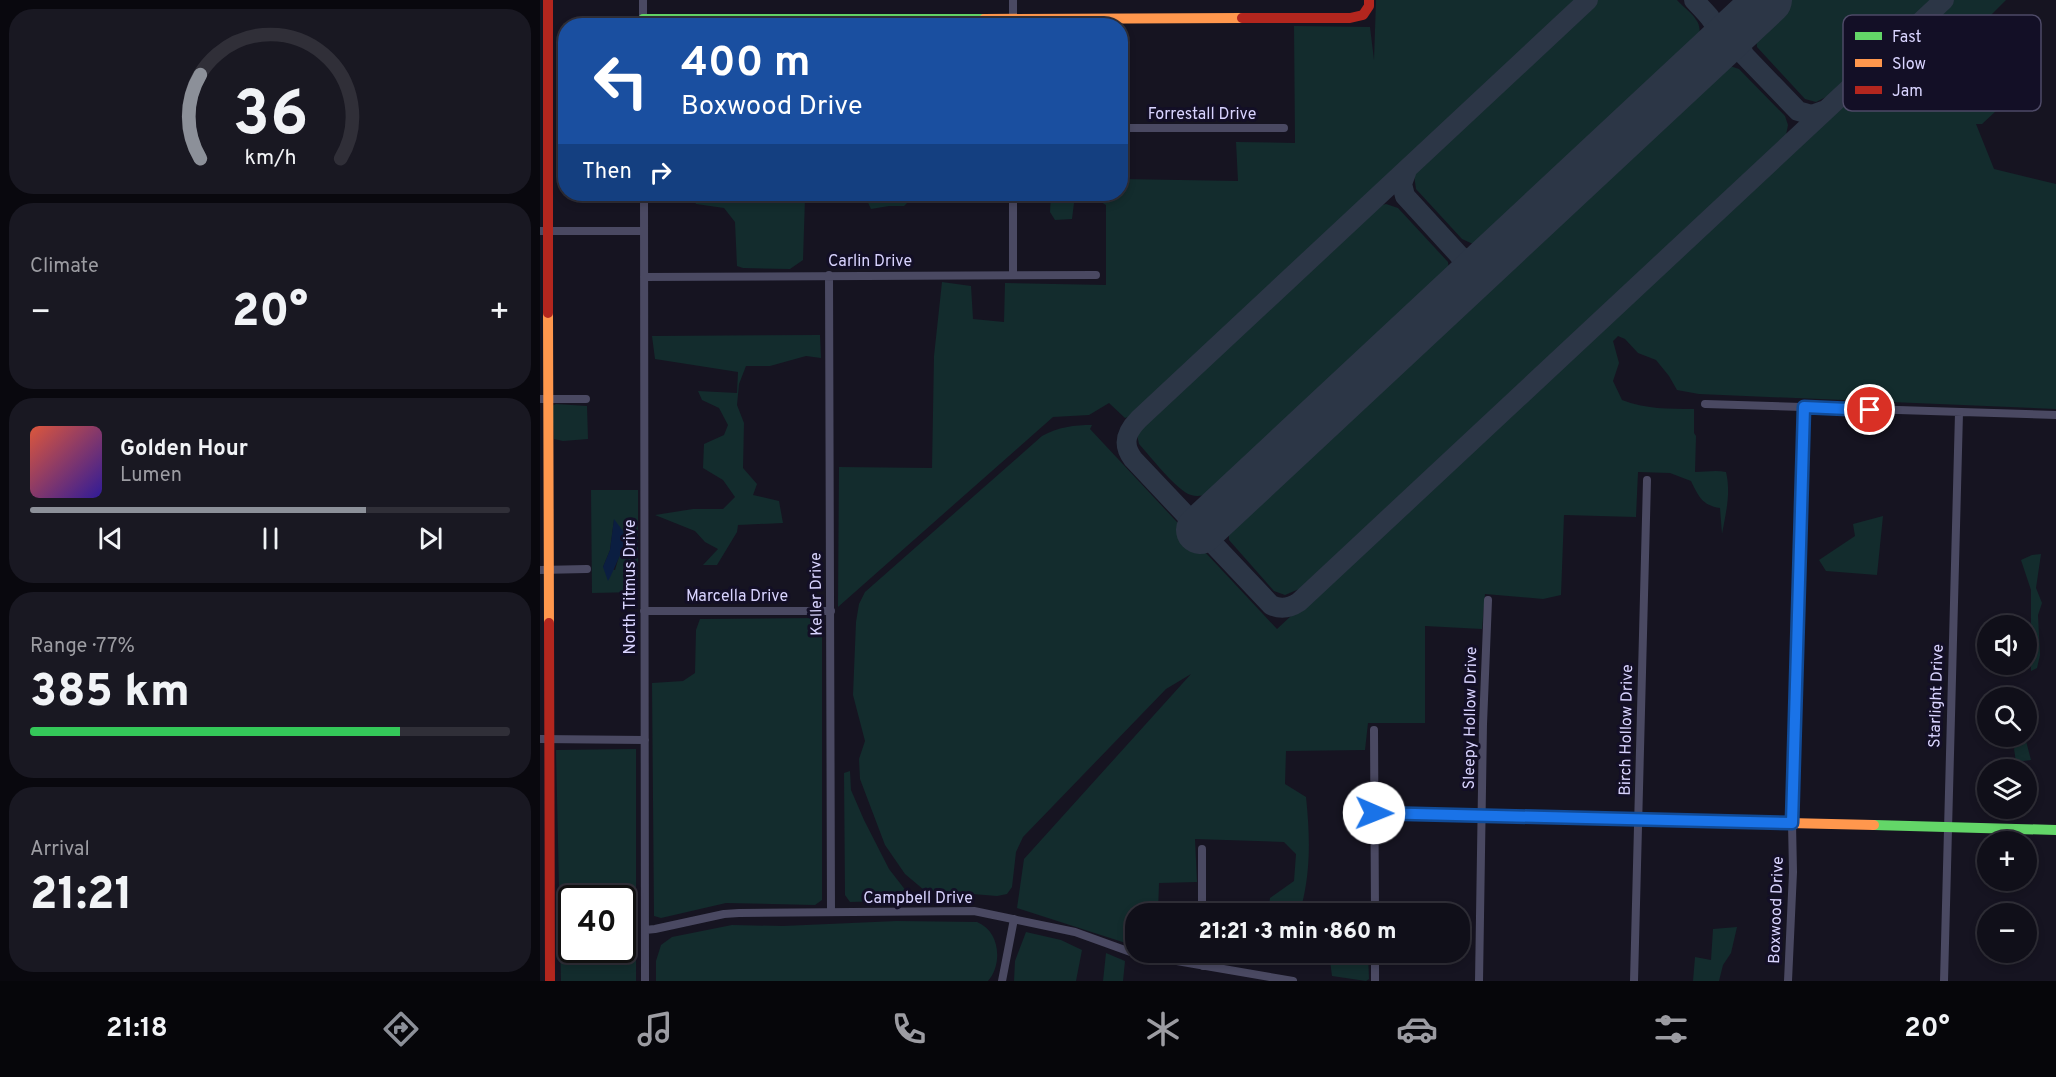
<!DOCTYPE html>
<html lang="en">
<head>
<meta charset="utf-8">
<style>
	:root { --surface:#100f19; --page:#191822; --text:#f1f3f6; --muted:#9c9ca2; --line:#302f38; --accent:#8c9099 }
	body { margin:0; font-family:Overpass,sans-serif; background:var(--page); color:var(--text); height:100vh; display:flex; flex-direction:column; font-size:22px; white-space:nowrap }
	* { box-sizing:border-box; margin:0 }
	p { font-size:20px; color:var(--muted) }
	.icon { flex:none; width:33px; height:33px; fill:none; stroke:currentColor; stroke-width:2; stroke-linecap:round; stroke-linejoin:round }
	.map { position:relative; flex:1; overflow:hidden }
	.side { display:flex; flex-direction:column; gap:9px; padding:9px; background:#09080e; width:540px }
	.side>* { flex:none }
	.top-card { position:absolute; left:18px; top:18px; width:570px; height:183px; border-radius:24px; box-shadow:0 3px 9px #0003,0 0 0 2px var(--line); background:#1a4fa0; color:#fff; overflow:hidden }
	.tools { position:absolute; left:1437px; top:615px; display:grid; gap:12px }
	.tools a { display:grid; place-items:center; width:60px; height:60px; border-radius:50%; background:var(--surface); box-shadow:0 3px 9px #0003,0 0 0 2px var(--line); font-size:30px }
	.speed { position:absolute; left:18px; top:885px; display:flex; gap:12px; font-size:30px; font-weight:700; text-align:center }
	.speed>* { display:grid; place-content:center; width:78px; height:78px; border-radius:50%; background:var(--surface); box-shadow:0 3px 9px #0003,0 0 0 2px var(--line); line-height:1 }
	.speed .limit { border:3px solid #111; border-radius:9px; background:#fff; color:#111 }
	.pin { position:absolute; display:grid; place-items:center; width:51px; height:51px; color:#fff; margin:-26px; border:3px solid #fff; border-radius:50%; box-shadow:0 2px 6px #0007 }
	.me { position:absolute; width:66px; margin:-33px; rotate:91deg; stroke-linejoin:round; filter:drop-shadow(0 0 4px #0008) }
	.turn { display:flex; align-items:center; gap:21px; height:126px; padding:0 24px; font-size:27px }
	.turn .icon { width:78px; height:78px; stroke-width:2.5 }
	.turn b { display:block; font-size:42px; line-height:51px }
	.then { display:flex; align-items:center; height:57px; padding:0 24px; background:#0003; gap:12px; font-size:22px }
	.big { font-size:45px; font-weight:800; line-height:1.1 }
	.side .widget { flex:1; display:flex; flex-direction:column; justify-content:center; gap:9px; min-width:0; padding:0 21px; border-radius:24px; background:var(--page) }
	.side .dial { align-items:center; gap:0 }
	.dial svg { height:156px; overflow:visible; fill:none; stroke:var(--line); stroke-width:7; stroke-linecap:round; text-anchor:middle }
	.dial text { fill:var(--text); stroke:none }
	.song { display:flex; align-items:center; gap:18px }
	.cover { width:72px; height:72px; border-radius:9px; background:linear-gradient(135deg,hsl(10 70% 55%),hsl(250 70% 35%)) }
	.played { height:6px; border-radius:3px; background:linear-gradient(90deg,var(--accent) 70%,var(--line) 70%) }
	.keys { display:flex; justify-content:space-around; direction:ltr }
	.heat { display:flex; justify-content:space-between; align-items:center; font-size:33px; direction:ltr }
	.charge { height:9px; border-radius:4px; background:linear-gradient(90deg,#34c759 77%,var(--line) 0) }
	.trip { position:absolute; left:585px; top:903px; width:345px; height:60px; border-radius:24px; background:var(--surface); box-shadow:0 3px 9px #0003,0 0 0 2px var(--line); font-weight:800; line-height:60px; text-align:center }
	.dock { display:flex; height:96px; justify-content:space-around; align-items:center; background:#06060a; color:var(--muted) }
	.dock .icon { width:42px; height:42px }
	.dock .active { color:var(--accent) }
	.dock b { font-size:27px; color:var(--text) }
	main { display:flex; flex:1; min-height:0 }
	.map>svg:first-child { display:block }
	.green { fill:#132c2d; fill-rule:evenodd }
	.water { fill:#0b1e41 }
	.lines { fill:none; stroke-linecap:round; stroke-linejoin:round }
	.taxiway { stroke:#2c3646; stroke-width:20 }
	.runway { stroke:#2c3646; stroke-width:48 }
	.street { stroke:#4a4962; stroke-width:8 }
	.fast { stroke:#63d668; stroke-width:10 }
	.slow { stroke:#ff974d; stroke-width:10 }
	.jam { stroke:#b3261e; stroke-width:10 }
	.route-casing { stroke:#114b97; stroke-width:15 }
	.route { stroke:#1a73e8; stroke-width:10 }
	.labels { text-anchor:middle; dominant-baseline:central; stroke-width:6; stroke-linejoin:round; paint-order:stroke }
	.street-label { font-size:16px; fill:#d9d4ff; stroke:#130f26 }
	.key { fill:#130f26; stroke:#4e4a67; stroke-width:1.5 }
	.key-label { font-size:16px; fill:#d9d4ff }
</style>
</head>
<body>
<main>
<section class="side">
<div class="widget dial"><svg viewBox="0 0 100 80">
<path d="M14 69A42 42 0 1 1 86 69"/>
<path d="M14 69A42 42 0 0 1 14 26" stroke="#8c9099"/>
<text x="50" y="56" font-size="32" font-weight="700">36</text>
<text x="50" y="72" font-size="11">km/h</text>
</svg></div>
<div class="widget"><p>Climate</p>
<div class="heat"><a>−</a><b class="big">20°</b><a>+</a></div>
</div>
<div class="widget">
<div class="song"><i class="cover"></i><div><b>Golden Hour</b><p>Lumen</p></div></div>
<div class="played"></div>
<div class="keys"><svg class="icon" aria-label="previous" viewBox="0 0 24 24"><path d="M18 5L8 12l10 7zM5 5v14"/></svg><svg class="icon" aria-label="pause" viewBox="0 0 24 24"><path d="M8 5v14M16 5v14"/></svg><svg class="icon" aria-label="next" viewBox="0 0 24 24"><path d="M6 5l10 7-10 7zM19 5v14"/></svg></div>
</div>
<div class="widget"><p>Range · 77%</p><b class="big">385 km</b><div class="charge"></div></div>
<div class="widget"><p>Arrival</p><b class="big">21:21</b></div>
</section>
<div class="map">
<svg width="1516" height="981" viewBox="0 0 1516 981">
	<rect width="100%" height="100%" fill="#161421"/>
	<!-- green -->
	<path class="green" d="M836,0H1036L591,416L585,418L569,403L549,415L513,417L298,607L299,467L392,468L394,356L402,282L431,286L433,319L464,322L465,283L566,285V205L547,194L535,195L532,219L515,220L510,212L511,194H580L581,179L698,181L696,142L755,143L754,26L830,27L834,60Z
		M1056,0H1137C1151,15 1166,21 1157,43L946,240L933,244L922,239L876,189L874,175L878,166Z
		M1251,0H1392L1290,95L1276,102L1265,99L1217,47L1216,37L1222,27Z
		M1413,0H1466L1448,18L1497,73L1442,124H1436L1454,169L1516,184V409L1159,394L1137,390L1129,376L1116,360L1098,353L1085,339L1078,336L1073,341L1079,363L1073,381L1082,400C1105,409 1129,409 1154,409V433L1156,436L1155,472C1166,472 1175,470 1186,472C1191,493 1186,512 1182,534L1180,508C1162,505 1159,497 1151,481L1130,473L1098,472L1096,517L1024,515L1021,595L1003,599L945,594L942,629L885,626V723H828L825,750L746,751L745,784L766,797C770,835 771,871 761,908L764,913H728L730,898L754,881L756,854L744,842L655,839L657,882L619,883L618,913L596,914L595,946L477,908L484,859L651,674L626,689L483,837L476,852L472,887L467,894L457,896L384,890L365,874L345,845L320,779L319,759L325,741L313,695L316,622L319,604L325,592L502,436C518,427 534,425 552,425L550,429L737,629L1058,330H1062L1067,326V321Z
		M1187,65L1199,69L1245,116L1248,125L1246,135L759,589L745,595L734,591L689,540V527L696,515L1175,70Z
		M151,194H299L289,202L272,194L265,198L263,260L250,269L203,268L197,266L195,222L184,208L156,204Z
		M324,194H404L388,199L372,198L364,206H349L331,209Z
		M846,204L858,208L908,262L909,270L903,280L679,491C671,493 660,498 651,495C637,491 610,456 599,444L597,435L601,425L835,207Z
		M280,335L281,358L266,356L230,366H206L199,384L197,405L204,423L203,468L217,484L213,495L239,501L243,523L198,525L197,532L177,565H163L178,549L165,542L155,531L115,515L153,509H183L195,497L183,480L163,468L164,444L184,435L188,425L179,408L162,400L158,391L197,393L198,372L115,359L112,336Z
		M16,404L47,406L48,439L23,441L14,439L12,406Z
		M51,490H98V592L52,593ZM74,520L87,544L80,553L75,570L63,567L70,550Z
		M1343,516L1337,575L1286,571L1279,560L1315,536L1313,524Z
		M1501,554L1496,588L1502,603L1498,615L1500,655L1497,668L1491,671V590L1481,560L1492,555Z
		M278,618L281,620L282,627V900L275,905L186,903L121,918L114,916L112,683L143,681L155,673L156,630L160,619Z
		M1487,712L1494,716L1486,741L1491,760L1476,762L1474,749L1477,737L1486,736Z
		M96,749V981H21L16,750ZM32,898H82V950H32Z
		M310,771L311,790L324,820L349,869L370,896V900L310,902L305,895L304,773Z
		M357,921L437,922C460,931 463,964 448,981H116V961L121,945L132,937L192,925L243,926Z
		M1197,927L1191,953L1183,965L1179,981H1153L1155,957L1171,960L1173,929Z
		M486,932L521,940L542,950L536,981H474L475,961Z
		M566,953L585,961L583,981H563Z
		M789,953H828L829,979L826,981L792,976Z"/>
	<!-- water -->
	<path class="water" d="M74,519L83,531L87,544C78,556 75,569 68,581L63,567L70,550Z"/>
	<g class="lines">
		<!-- taxiway -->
		<path class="taxiway" d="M1048,0L599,419C587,431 581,443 593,459L731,605C741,610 750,608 759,602L1404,0
			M1154,0C1171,19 1183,25 1172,52
			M1206,21C1199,34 1197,43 1205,56L1258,111L1272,115L1286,110
			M867,170L862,184L865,196L919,255C930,263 940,262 952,257
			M918,289C925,277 927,267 919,255"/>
		<!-- runway -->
		<path class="runway" d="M660,530L1228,0"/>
		<!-- street -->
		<path class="street" d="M473,0V26
			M103,26V0
			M580,128H744
			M104,194L105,981
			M0,231H104
			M473,274V194
			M289,275L291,912
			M104,277L556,275
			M0,399H46
			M1165,404L1516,415
			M0,570L47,569
			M104,611H291
			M834,730L835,914
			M0,739L105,740
			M662,849V914
			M105,930L115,929L184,914L199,913L434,911L535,932L596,954L753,981
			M663,952V966
			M835,952V981
			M462,981L474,919
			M939,981L943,724L948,600
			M1094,981L1107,480
			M1248,981L1253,872L1252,823L1264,407
			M1404,981L1419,413"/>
		<!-- fast -->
		<path class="fast" d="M103,19H444
			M1334,825L1516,830"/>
		<!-- slow -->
		<path class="slow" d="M444,19L702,18
			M8,313L9,623
			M834,813L1334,825"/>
		<!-- jam -->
		<path class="jam" d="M8,0V313
			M702,18H810L823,15L829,6V0
			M9,623L10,981"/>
	</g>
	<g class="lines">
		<!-- route casing -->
		<g class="route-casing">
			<path id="route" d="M834,813L1252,823L1264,407L1330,410"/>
		</g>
		<!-- route -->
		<use href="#route" class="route"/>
	</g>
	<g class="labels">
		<!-- street labels -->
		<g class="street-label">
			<text x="662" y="115">Forrestall Drive</text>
			<text x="330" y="262">Carlin Drive</text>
			<text transform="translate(91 587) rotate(-90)">North Titmus Drive</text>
			<text transform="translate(277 594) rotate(-91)">Keller Drive</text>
			<text x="197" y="597">Marcella Drive</text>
			<text transform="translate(1397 696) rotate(-88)">Starlight Drive</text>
			<text transform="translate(931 718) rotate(-89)">Sleepy Hollow Drive</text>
			<text transform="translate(1087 730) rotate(-89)">Birch Hollow Drive</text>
			<text x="378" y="899">Campbell Drive</text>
			<text transform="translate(1237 910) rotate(-88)">Boxwood Drive</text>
		</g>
	</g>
	<!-- legend -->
	<rect x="1303" y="15" width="198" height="96" rx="9" class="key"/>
	<rect x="1315" y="32" width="27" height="8" fill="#63d668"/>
	<rect x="1315" y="59" width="27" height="8" fill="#ff974d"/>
	<rect x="1315" y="86" width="27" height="8" fill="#b3261e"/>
	<g class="key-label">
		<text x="1352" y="42">Fast</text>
		<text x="1352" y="69">Slow</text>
		<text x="1352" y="96">Jam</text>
	</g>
</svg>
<div class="tools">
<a><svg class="icon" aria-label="sound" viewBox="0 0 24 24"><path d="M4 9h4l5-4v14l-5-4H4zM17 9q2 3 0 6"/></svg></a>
<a><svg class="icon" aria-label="search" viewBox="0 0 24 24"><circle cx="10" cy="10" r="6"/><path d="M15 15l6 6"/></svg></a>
<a><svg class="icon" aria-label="layers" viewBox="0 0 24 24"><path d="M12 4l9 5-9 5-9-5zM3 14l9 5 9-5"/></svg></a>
<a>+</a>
<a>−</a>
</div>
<div class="speed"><div class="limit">40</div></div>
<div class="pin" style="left:1330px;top:410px;background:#d93025"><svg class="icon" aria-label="arrive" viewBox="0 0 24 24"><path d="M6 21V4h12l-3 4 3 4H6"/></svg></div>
<svg class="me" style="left:834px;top:813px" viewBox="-20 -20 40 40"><circle r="19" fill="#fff"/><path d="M0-13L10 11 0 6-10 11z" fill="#1a73e8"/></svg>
<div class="trip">21:21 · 3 min · 860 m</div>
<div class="top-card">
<div class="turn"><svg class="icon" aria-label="left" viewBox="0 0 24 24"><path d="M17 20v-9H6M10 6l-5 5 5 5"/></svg><div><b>400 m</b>Boxwood Drive</div></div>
<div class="then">Then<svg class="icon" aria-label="right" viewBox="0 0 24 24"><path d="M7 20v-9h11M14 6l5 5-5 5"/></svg></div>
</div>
</div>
</main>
<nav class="dock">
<b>21:18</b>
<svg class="icon active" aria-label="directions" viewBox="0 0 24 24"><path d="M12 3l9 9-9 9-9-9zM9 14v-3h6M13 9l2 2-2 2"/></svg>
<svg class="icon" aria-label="music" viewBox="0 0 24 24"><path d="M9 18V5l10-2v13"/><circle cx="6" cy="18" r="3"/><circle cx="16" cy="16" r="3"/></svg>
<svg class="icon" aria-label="phone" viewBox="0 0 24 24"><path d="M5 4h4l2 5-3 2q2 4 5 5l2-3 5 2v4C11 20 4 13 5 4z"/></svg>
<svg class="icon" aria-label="climate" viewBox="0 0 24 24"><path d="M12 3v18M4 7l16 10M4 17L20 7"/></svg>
<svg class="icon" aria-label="car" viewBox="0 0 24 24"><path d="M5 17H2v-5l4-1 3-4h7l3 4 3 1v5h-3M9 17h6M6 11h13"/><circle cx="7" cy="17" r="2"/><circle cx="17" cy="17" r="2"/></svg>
<svg class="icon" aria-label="filters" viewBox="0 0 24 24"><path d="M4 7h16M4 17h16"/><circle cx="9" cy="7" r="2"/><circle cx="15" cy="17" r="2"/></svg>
<b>20°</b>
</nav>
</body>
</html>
